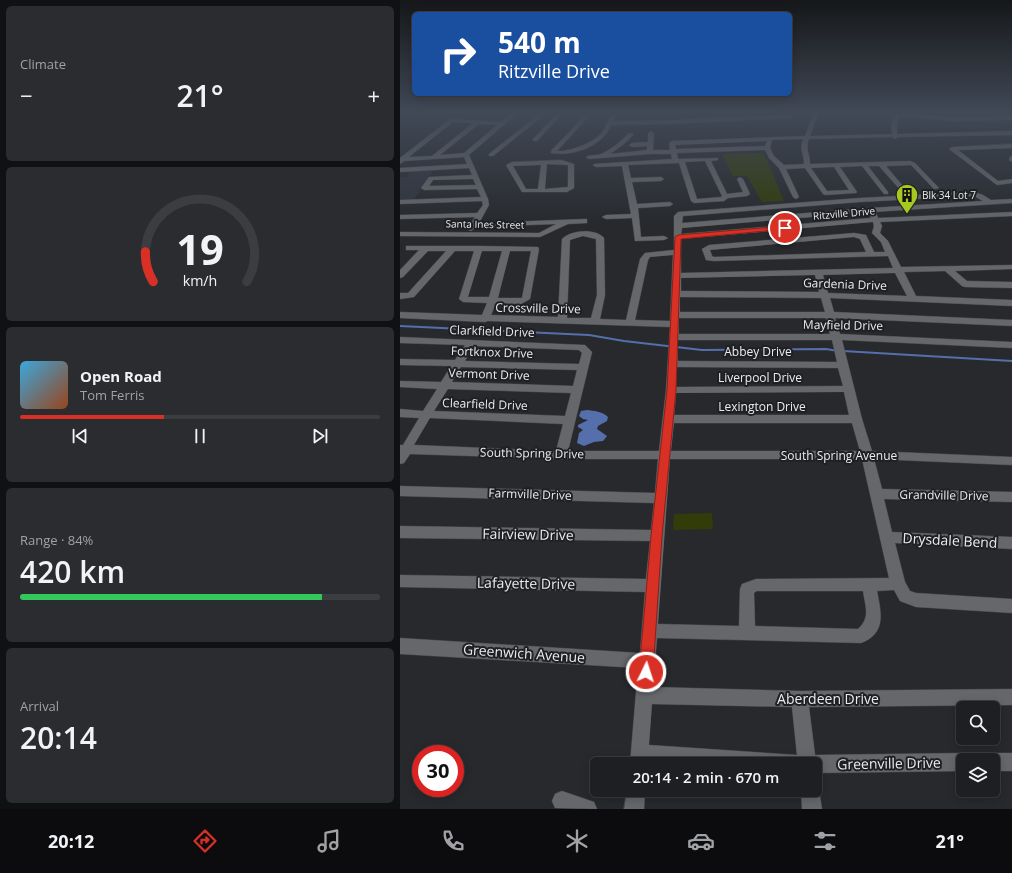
<!DOCTYPE html>
<html lang="en">
<head>
<meta charset="utf-8">
<style>
	:root { --surface:#1d1f22; --page:#2a2c2f; --text:#f1f3f6; --muted:#a0a2a5; --line:#3b3d40; --accent:#d93025 }
	body { margin:0; font-family:"Open Sans",sans-serif; background:var(--page); color:var(--text); height:100vh; display:flex; flex-direction:column; font-size:15px; white-space:nowrap }
	* { box-sizing:border-box; margin:0 }
	p { font-size:13px; color:var(--muted) }
	.icon { flex:none; width:22px; height:22px; fill:none; stroke:currentColor; stroke-width:2; stroke-linecap:round; stroke-linejoin:round }
	.map { position:relative; flex:1; overflow:hidden }
	.panel { display:flex; flex-direction:column; gap:6px; padding:6px; background:#101113; width:400px }
	.panel>* { flex:none }
	.top-card { position:absolute; left:12px; top:12px; width:380px; height:84px; border-radius:6px; box-shadow:0 2px 10px #0003,0 0 0 1px var(--line); background:#1a4fa0; color:#fff; overflow:hidden }
	.buttons { position:absolute; left:556px; top:701px; display:grid; gap:8px }
	.buttons a { display:grid; place-items:center; width:44px; height:44px; border-radius:6px; background:var(--surface); box-shadow:0 2px 10px #0003,0 0 0 1px var(--line); font-size:20px }
	.speed { position:absolute; left:12px; top:745px; display:flex; gap:8px; font-size:20px; font-weight:700; text-align:center }
	.speed>* { display:grid; place-content:center; width:52px; height:52px; border-radius:50%; background:var(--surface); box-shadow:0 2px 10px #0003,0 0 0 1px var(--line); line-height:1 }
	.speed .limit { border:6px solid #d22; background:#fff; color:#111 }
	.pin { position:absolute; display:grid; place-items:center; width:34px; height:34px; color:#fff; margin:-17px; border:2px solid #fff; border-radius:50%; box-shadow:0 1px 4px #0007 }
	.me { position:absolute; width:44px; margin:-22px; rotate:4deg; stroke-linejoin:round; filter:drop-shadow(0 0 3px #0008) }
	.turn { display:flex; align-items:center; gap:14px; height:84px; padding:0 20px; font-size:18px }
	.turn .icon { width:52px; height:52px; stroke-width:2.5 }
	.turn b { display:block; font-size:28px; line-height:34px }
	.big { font-size:30px; font-weight:600; line-height:1.1 }
	.panel .tile { flex:1; display:flex; flex-direction:column; justify-content:center; gap:6px; min-width:0; padding:0 14px; border-radius:6px; background:var(--page) }
	.panel .dial { align-items:center; gap:0 }
	.dial svg { height:104px; overflow:visible; fill:none; stroke:var(--line); stroke-width:7; stroke-linecap:round; text-anchor:middle }
	.dial text { fill:var(--text); stroke:none }
	.song { display:flex; align-items:center; gap:12px }
	.cover { width:48px; height:48px; border-radius:6px; background:linear-gradient(135deg,hsl(200 70% 55%),hsl(20 70% 35%)) }
	.played { height:4px; border-radius:2px; background:linear-gradient(90deg,var(--accent) 40%,var(--line) 40%) }
	.keys { display:flex; justify-content:space-around; direction:ltr }
	.heat { display:flex; justify-content:space-between; align-items:center; font-size:22px; direction:ltr }
	.charge { height:6px; border-radius:3px; background:linear-gradient(90deg,#34c759 84%,var(--line) 0) }
	.trip { position:absolute; left:190px; top:757px; width:232px; height:40px; border-radius:6px; background:var(--surface); box-shadow:0 2px 10px #0003,0 0 0 1px var(--line); font-weight:600; line-height:40px; text-align:center }
	.menu { display:flex; height:64px; justify-content:space-around; align-items:center; background:#0c0c0e; color:var(--muted) }
	.menu .icon { width:28px; height:28px }
	.menu .current { color:var(--accent) }
	.menu b { font-size:18px; color:var(--text) }
	main { display:flex; flex:1; min-height:0 }
	.map>svg:first-child { display:block }
	.built { fill:#2f333c }
	.green { fill:#313c09 }
	.water { fill:#546fab }
	.lines { fill:none; stroke-linecap:round; stroke-linejoin:round }
	.stream { stroke:#546fab; stroke-width:2 }
	.minor-casing { stroke:#444649; stroke-width:1 }
	.minor { fill:#65676b; fill-rule:evenodd }
	.route { fill:#d93025; stroke:#8d1f18 }
	.labels { text-anchor:middle; dominant-baseline:central; stroke-width:4; stroke-linejoin:round; paint-order:stroke }
	.far-poi-label { font-size:10px; fill:#eaebee; stroke:#1e2023; text-anchor:start }
	.far-street-label { font-size:10px; fill:#eaebee; stroke:#1e2023 }
	.street-label { font-size:12px; fill:#eaebee; stroke:#1e2023 }
	.near-street-label { font-size:14px; fill:#eaebee; stroke:#1e2023 }
</style>
</head>
<body>
<main>
<section class="panel">
<div class="tile"><p>Climate</p>
<div class="heat"><a>−</a><b class="big">21°</b><a>+</a></div>
</div>
<div class="tile dial"><svg viewBox="0 0 100 80">
<path d="M14 69A42 42 0 1 1 86 69"/>
<path d="M14 69A42 42 0 0 1 8 46" stroke="#d93025"/>
<text x="50" y="56" font-size="32" font-weight="700">19</text>
<text x="50" y="72" font-size="11">km/h</text>
</svg></div>
<div class="tile">
<div class="song"><i class="cover"></i><div><b>Open Road</b><p>Tom Ferris</p></div></div>
<div class="played"></div>
<div class="keys"><svg class="icon" aria-label="previous" viewBox="0 0 24 24"><path d="M18 5L8 12l10 7zM5 5v14"/></svg><svg class="icon" aria-label="pause" viewBox="0 0 24 24"><path d="M8 5v14M16 5v14"/></svg><svg class="icon" aria-label="next" viewBox="0 0 24 24"><path d="M6 5l10 7-10 7zM19 5v14"/></svg></div>
</div>
<div class="tile"><p>Range · 84%</p><b class="big">420 km</b><div class="charge"></div></div>
<div class="tile"><p>Arrival</p><b class="big">20:14</b></div>
</section>
<div class="map">
<svg width="612" height="809" viewBox="0 0 612 809">
	<rect width="100%" height="100%" fill="#27292d"/>
	<!-- built -->
	<path class="built" d="M34,169L14,200L0,201V177H6L11,170Z"/>
	<!-- green -->
	<path class="green" d="M363,153L370,167L384,201L362,202L347,176H333L322,154Z
		M312,513L313,529L273,530L274,514Z"/>
	<!-- water -->
	<path class="water" d="M187,410C194,411 202,411 208,417L207,421L198,426L197,429L207,436L203,441L194,442L184,446L177,443L179,433L183,430L178,427V425L188,420L183,419L179,416L181,411Z"/>
	<g class="lines">
		<!-- stream -->
		<path class="stream" d="M0,326L189,335L224,341L302,350L426,349L438,351
			M443,351L612,361"/>
		<!-- minor casing -->
		<g class="minor-casing">
			<path id="minor" d="M113,112H119L69,155L88,199L89,205L79,223L184,219H187V223L168,224L140,237L0,236V232L139,233L156,224L76,227L71,231L67,229L75,217L0,219V215L77,213L83,205L82,201L0,204V200L81,197L77,189L24,190L21,188L29,177L72,175L69,168L0,172V168L67,164L64,157L4,161L0,164V158L50,119L101,122ZM53,122L73,123L32,156L9,157ZM79,124L97,125L64,153L40,155ZM73,179L76,185L29,186L33,180Z
				M142,112H148L93,156H89V154Z
				M159,112H164L137,141H133V139Z
				M188,112H193L157,151C170,152 196,142 203,131C207,125 208,118 213,112H218L213,121L274,120L389,114L392,116L389,118L274,124L211,125C203,146 173,157 151,153V151Z
				M414,112H419L410,136L492,134L491,125L494,115L471,114L469,112H499V113L554,117L612,116V120L554,121L499,116L497,125V134L612,131V135L498,137L495,139L492,137L409,139C405,151 410,153 410,164L510,161L515,163L539,188L534,189L511,165L486,166L508,192L505,194L503,193L479,166H468L488,192V194H484L462,166L440,167L457,192L456,193L425,195L423,194L405,168L386,169L399,197L396,199L393,197L379,168L369,158L365,150L277,153L278,159L318,158V160L311,161L327,194L343,192L337,179L340,177L343,179L350,194L347,196L328,198L324,201L294,203L291,201L279,163L228,165L231,178L261,177L264,179L261,181L232,182L237,204L270,202L273,204L270,206L238,208L241,237L264,236L268,238L264,240L235,241L232,218L206,219L202,217L206,215L231,214L222,166L196,167L193,165L194,164L272,159L271,154H250L189,159L186,157C191,154 196,156 201,154C211,150 222,140 229,133L234,134L224,144L210,154L247,150V146L232,147L229,145L232,143L248,142V133L251,131L254,133L253,150H270L269,143L272,141L405,136ZM403,139C399,151 404,153 404,164L384,165L374,156L370,148L372,140ZM367,141L365,146L276,149L275,145ZM305,161L322,196L321,197L297,199L285,162ZM434,167L449,190L427,191L411,168Z
				M612,144V148L558,150L598,181L612,179V183L597,185L549,149L552,147Z
				M612,156V162L609,160L610,157Z
				M161,160L174,164V188L167,192H122L106,165L112,162ZM147,164L168,165V187L145,189ZM141,165L138,189H126L113,166Z
				M574,192L583,195L591,200L612,199V203L473,212H476L478,218L612,212V216L480,222L482,226L480,233L488,241L501,267L612,265V269L555,271L567,281L612,282V288L565,287L562,286L545,271L504,272L516,296L612,300V306L430,298L434,312L612,320V326L435,318L440,334L612,342V348L442,340L462,419L472,451L612,457V465L474,459L482,489L612,492V502L484,499L492,532L612,537V549L495,543L505,582L510,591L516,593L612,599V613L516,607L500,601L494,590L477,591C481,612 487,633 461,643L257,638L253,687L400,691L612,689V705L409,707L415,755L563,753L569,756L571,760H563V771L415,773V764H268L248,763V764H230L238,668L0,654V638L240,653L245,592L0,587V575L246,579L250,541L0,538V526L251,530L254,503L0,496V486L255,493L258,459H161L10,454L4,463L0,464V445H3L19,418L0,417V409L23,411L37,389L0,387V381L41,382L51,366L0,365V359L55,360L65,345L0,343V337L185,345L192,352L168,451H259L266,390L270,327L88,321L85,322L0,318V312L82,315L87,303L63,302L59,299L74,251H55L14,297L0,299V293H8L46,251H28L3,277L0,278V270L19,250H6V246H79L138,247L139,249L130,299L121,304L96,303L91,315L158,317L162,239C171,230 195,228 204,238L205,295L200,319L226,320L240,259L245,253L274,250V216L278,212L460,198ZM574,196L583,201L470,208L282,223L283,216L460,202ZM470,212H473L469,214L471,218L281,234L282,228ZM473,222L474,226L472,233L481,242L485,252H474L466,235L454,233L309,245L302,249L306,260L314,261L488,256L493,268L281,273V239ZM183,236L196,239L197,295L191,318H167L170,240ZM454,237L460,239L466,252L314,257L312,256L310,250ZM82,251H102L89,297H68ZM110,251H131L122,298H98ZM273,255L270,321L235,320L248,260L250,257ZM495,273L507,296L428,293L423,275ZM415,275L419,292L281,291V278ZM280,297L421,298L425,312H280ZM279,318H426L430,334H279ZM278,340H432L437,362L278,361ZM74,346L179,350L182,353L179,364L65,361ZM61,367L177,370L173,386L52,382ZM277,367L438,368L443,386L276,387ZM48,389L171,393L165,416L34,411ZM444,392L449,415H274L276,393ZM30,418L163,424L156,451L14,445ZM274,423H452L460,451H271ZM270,459H462L489,578L356,579L342,584L340,589L339,626L258,624ZM357,591H463C465,606 471,617 458,629L355,626L354,593ZM252,704L392,707L397,755L249,745Z
				M593,753H612V771H593V760H585L587,756Z
				M415,783L419,790L422,809H402L401,790H415Z
				M227,790H245L244,809H224Z
				M162,791L194,802L197,809L155,808L152,801L155,794Z"/>
		</g>
		<!-- minor -->
		<use href="#minor" class="minor"/>
	</g>
	<!-- sky -->
	<linearGradient id="sky" x2="0" y2="1"><stop stop-color="#151719"/><stop offset="0.5" stop-color="#414957"/><stop offset="1" stop-color="#414957" stop-opacity="0"/></linearGradient>
	<rect width="612" height="225" fill="url(#sky)"/>
	<!-- route -->
	<path class="route" d="M385,226L388,228L387,229L281,239L276,390L262,536L253,672L251,677L246,679L241,677L239,672L251,536L267,390L275,237L278,235Z"/>
	<!-- icons -->
	<defs>
		<g id="building-pin" transform="scale(1.15)"><path d="M0 17L-7.5 6A9.5 9.5 0 1 1 7.5 6Z" fill="#a7c81f" stroke="#1e2023"/><path d="M-4-6H4V6H1V3H-1V6H-4ZM-2.5-4.3h1.7v1.8h-1.7ZM.8-4.3h1.7v1.8H.8ZM-2.5-1h1.7V.8h-1.7ZM.8-1h1.7V.8H.8Z" fill="#111"/></g>
	</defs>
	<g fill-rule="evenodd">
		<use href="#building-pin" x="507" y="195"/>
	</g>
	<g class="labels">
		<!-- far-poi labels -->
		<g class="far-poi-label">
			<text x="522" y="195">Blk 34 Lot 7</text>
		</g>
		<!-- far-street labels -->
		<g class="far-street-label">
			<text transform="translate(444 213) rotate(-5)">Ritzville Drive</text>
			<text transform="translate(85 224) rotate(1)">Santa Ines Street</text>
		</g>
		<!-- street labels -->
		<g class="street-label">
			<text transform="translate(445 284) rotate(2)">Gardenia Drive</text>
			<text transform="translate(138 308) rotate(1)">Crossville Drive</text>
			<text transform="translate(443 325) rotate(1)">Mayfield Drive</text>
			<text transform="translate(92 331) rotate(2)">Clarkfield Drive</text>
			<text x="358" y="351">Abbey Drive</text>
			<text transform="translate(92 352) rotate(2)">Fortknox Drive</text>
			<text transform="translate(89 374) rotate(2)">Vermont Drive</text>
			<text x="360" y="377">Liverpool Drive</text>
			<text transform="translate(85 404) rotate(2)">Clearfield Drive</text>
			<text x="362" y="406">Lexington Drive</text>
			<text transform="translate(132 453) rotate(1)">South Spring Drive</text>
			<text x="439" y="455">South Spring Avenue</text>
			<text transform="translate(130 494) rotate(2)">Farmville Drive</text>
			<text transform="translate(544 495) rotate(1)">Grandville Drive</text>
		</g>
		<!-- near-street labels -->
		<g class="near-street-label">
			<text transform="translate(128 534) rotate(1)">Fairview Drive</text>
			<text transform="translate(550 540) rotate(3)">Drysdale Bend</text>
			<text transform="translate(126 583) rotate(1)">Lafayette Drive</text>
			<text transform="translate(124 653) rotate(4)">Greenwich Avenue</text>
			<text x="428" y="698">Aberdeen Drive</text>
			<text transform="translate(489 763) rotate(-1)">Greenville Drive</text>
		</g>
	</g>
</svg>
<div class="buttons">
<a><svg class="icon" aria-label="search" viewBox="0 0 24 24"><circle cx="10" cy="10" r="6"/><path d="M15 15l6 6"/></svg></a>
<a><svg class="icon" aria-label="layers" viewBox="0 0 24 24"><path d="M12 4l9 5-9 5-9-5zM3 14l9 5 9-5"/></svg></a>
</div>
<div class="speed"><div class="limit">30</div></div>
<div class="pin" style="left:385px;top:228px;background:#d93025"><svg class="icon" aria-label="arrive" viewBox="0 0 24 24"><path d="M6 21V4h12l-3 4 3 4H6"/></svg></div>
<svg class="me" style="left:246px;top:672px" viewBox="-20 -20 40 40"><circle r="17" fill="#d93025" stroke="#fff" stroke-width="3"/><path d="M0-11L8 9 0 5-8 9z" fill="#fff"/></svg>
<div class="trip">20:14 · 2 min · 670 m</div>
<div class="top-card">
<div class="turn"><svg class="icon" aria-label="right" viewBox="0 0 24 24"><path d="M7 20v-9h11M14 6l5 5-5 5"/></svg><div><b>540 m</b>Ritzville Drive</div></div>
</div>
</div>
</main>
<nav class="menu">
<b>20:12</b>
<svg class="icon current" aria-label="directions" viewBox="0 0 24 24"><path d="M12 3l9 9-9 9-9-9zM9 14v-3h6M13 9l2 2-2 2"/></svg>
<svg class="icon" aria-label="music" viewBox="0 0 24 24"><path d="M9 18V5l10-2v13"/><circle cx="6" cy="18" r="3"/><circle cx="16" cy="16" r="3"/></svg>
<svg class="icon" aria-label="phone" viewBox="0 0 24 24"><path d="M5 4h4l2 5-3 2q2 4 5 5l2-3 5 2v4C11 20 4 13 5 4z"/></svg>
<svg class="icon" aria-label="climate" viewBox="0 0 24 24"><path d="M12 3v18M4 7l16 10M4 17L20 7"/></svg>
<svg class="icon" aria-label="car" viewBox="0 0 24 24"><path d="M5 17H2v-5l4-1 3-4h7l3 4 3 1v5h-3M9 17h6M6 11h13"/><circle cx="7" cy="17" r="2"/><circle cx="17" cy="17" r="2"/></svg>
<svg class="icon" aria-label="filters" viewBox="0 0 24 24"><path d="M4 7h16M4 17h16"/><circle cx="9" cy="7" r="2"/><circle cx="15" cy="17" r="2"/></svg>
<b>21°</b>
</nav>
</body>
</html>
